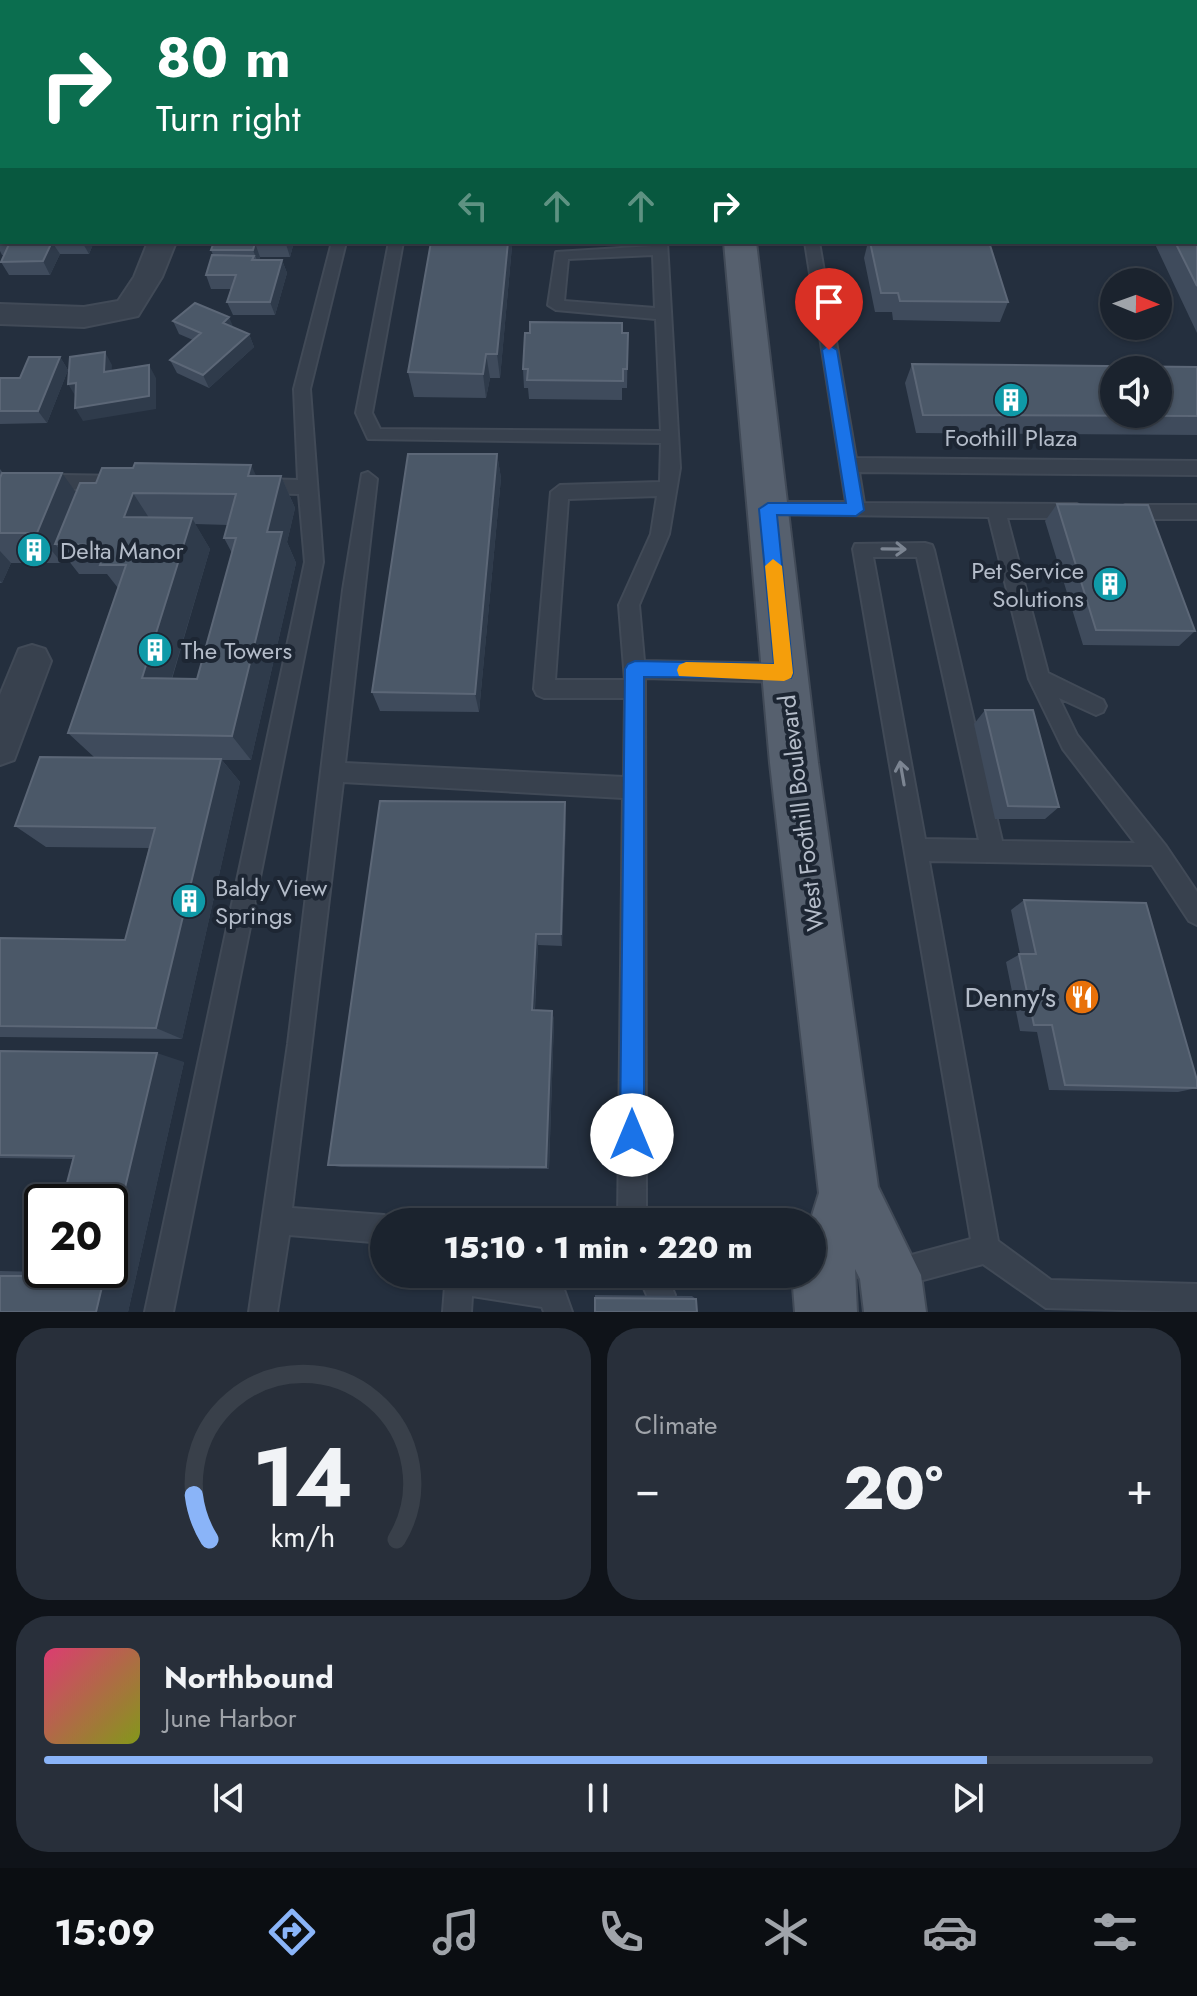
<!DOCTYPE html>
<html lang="en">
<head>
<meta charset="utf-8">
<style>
	:root { --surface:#1b232e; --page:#282f3a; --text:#f1f3f6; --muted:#a0a4aa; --line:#39404a; --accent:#8ab4f8 }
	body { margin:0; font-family:Jost,sans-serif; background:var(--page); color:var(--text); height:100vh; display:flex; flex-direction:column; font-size:30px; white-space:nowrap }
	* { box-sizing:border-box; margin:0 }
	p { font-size:26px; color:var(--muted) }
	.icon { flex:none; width:44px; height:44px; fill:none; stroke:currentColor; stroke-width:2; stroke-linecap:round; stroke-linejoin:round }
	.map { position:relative; height:1312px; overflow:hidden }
	.sheet { display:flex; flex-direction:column; gap:16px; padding:16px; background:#0f1319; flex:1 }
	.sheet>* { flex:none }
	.top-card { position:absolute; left:0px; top:0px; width:1198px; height:244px; box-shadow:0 2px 6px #0004,0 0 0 2px var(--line); background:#0b6e4f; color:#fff; overflow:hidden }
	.needle { width:52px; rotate:91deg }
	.controls { position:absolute; left:1100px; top:268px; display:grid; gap:16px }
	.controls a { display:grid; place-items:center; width:72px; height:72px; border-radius:50%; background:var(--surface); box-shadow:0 2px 6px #0004,0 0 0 2px var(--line); font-size:40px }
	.speed { position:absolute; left:24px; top:1184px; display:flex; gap:16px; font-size:40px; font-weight:700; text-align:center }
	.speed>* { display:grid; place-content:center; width:104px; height:104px; border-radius:50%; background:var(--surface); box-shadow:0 2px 6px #0004,0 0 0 2px var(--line); line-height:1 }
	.speed .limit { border:4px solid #111; border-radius:12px; background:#fff; color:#111 }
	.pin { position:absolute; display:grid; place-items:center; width:68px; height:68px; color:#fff; margin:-82px -34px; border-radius:50% 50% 50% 0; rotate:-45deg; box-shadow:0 0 8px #0007 }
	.pin .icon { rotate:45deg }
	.me { position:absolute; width:88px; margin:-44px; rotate:0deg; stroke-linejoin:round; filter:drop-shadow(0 0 6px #0008) }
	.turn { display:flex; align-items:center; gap:28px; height:168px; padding:0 24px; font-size:36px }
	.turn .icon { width:104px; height:104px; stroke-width:2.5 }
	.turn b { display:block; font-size:56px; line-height:68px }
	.lanes { display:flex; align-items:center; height:76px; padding:0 24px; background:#0003; justify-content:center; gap:40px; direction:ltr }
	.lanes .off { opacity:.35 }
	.big { font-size:60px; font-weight:800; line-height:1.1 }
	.sheet .widget { flex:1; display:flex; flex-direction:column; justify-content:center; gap:12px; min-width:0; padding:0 28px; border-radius:32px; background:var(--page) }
	.sheet .dial { align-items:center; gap:0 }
	.dial svg { height:208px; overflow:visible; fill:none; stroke:var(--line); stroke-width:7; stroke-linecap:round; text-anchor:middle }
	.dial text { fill:var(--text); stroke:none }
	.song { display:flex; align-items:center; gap:24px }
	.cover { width:96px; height:96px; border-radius:12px; background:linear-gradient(135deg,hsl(340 70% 55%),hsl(70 70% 35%)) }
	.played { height:8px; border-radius:4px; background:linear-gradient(90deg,var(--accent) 85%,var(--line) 85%) }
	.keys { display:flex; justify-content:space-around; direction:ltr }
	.heat { display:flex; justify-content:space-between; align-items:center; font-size:44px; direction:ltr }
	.sheet .tiles { flex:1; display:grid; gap:16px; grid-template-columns:1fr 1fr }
	.widget:last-child { grid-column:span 2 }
	.trip { position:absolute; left:370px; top:1208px; width:456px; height:80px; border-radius:40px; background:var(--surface); box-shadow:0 2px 6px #0004,0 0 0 2px var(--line); font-weight:800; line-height:80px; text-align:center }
	.dock { display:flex; height:128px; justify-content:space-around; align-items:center; background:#0b0e12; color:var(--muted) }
	.dock .icon { width:56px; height:56px }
	.dock .selected { color:var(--accent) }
	.dock b { font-size:36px; color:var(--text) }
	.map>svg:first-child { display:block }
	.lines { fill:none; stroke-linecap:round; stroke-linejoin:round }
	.lane-casing { stroke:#414a57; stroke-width:4 }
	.street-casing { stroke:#414a57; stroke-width:4 }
	.primary-casing { stroke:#414a57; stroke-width:4 }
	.lane { fill:#38414e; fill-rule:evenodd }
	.street { fill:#38414e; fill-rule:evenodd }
	.primary { fill:#56606e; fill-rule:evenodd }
	.wall { fill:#3f4b5c; fill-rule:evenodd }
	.shaded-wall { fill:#2f3b4b }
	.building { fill:#4b5868; stroke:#5c6777; stroke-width:2; fill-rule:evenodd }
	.oneway { stroke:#7c8592 }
	.route { fill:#1a73e8; stroke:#114b97; stroke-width:2 }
	.slow { fill:#f59e0b }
	.labels { text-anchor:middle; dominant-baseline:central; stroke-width:8; stroke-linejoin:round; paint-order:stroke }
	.poi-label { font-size:24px; fill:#b4bcc9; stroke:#1d2633; text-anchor:start }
	.street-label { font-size:24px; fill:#b4bcc9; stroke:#1d2633 }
	.near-poi-label { font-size:28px; fill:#b4bcc9; stroke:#1d2633; text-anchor:end }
</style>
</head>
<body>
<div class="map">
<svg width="1197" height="1312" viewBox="0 0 1197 1312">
	<rect width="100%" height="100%" fill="#242f3e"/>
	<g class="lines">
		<!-- lane casing -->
		<g class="lane-casing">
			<path id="lane" d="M394,0H406V2H394Z
				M437,0H449V2H437Z
				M568,0H669L671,2H568Z
				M877,0H889L890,2H878Z
				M1116,0H1128L1129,2H1117Z
				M1196,127H1197V137H1196Z
				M332,242H346L310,389L323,562L173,1312H145L305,562L299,494L260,493L251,486L260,479L298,480L294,389Z
				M389,242H403L372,413L380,429L661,431L656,319L556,310L548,305L556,252L653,246V242H667L680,468L669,534L639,605L644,661L784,664L791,667L794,673L791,679L784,682L645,678L646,1222H618L623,798L343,782L292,1208L384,1215L395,1222H384V1243L289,1235L277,1312H249L288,1044L343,590L362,474L368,472L377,479L345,763L624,777L625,698H544L537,695L534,689L551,492L560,485L660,482L661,443L368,439L356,413ZM653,255L655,308L564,301L568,259ZM657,496L651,534L619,605L625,680H555L568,499Z
				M805,242H819L856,458L1197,461V475L859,472L864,503L1077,504L1086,511L1077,518H1007L1048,673L1103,700L1106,706L1103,712L1096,715L1059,698L1077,735L1166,846L1197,892V925L1189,921L1152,865L929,861L998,1241L1051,1280L1197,1284V1312L1046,1308L983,1264L893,1288L883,1284L879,1274L883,1264L893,1260L971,1239L853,549L855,544L925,543L932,545L934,550L1002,841L1135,843L1063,749L1029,679L989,517L762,514L759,509L768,502H846ZM873,557H917L979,840L925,839Z
				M0,474L124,476L133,483L124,490L0,488Z
				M1125,505H1197V519H1125L1116,512Z
				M446,1274C484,1274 526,1269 562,1284L572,1312H544L542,1307L472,1296L471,1312H443Z
				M638,1274H666L675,1295L671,1305L661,1309L651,1305Z"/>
		</g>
		<!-- street casing -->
		<g class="street-casing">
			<path id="street" d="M249,0H271V2H249Z
				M985,0H1026L984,2Z
				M148,242H176L162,277L138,316L84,327L0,324V304L84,307L118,301L134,277Z
				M32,645L45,649L51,661L14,760L0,765V695L19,649Z"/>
		</g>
		<!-- primary casing -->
		<g class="primary-casing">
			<path id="primary" d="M691,0H717L719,2H693Z
				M724,242H756L818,763L878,1187L921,1275L926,1312H864L860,1279L855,1269L857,1312H795L792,1274H812V1222H810L819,1193L770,763Z"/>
		</g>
		<!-- lane -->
		<use href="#lane" class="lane"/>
		<!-- street -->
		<use href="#street" class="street"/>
		<!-- primary -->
		<use href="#primary" class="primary"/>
	</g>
	<!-- wall -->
	<path class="wall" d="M1196,2H1197V63L1196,62Z
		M1197,195V333L1154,242H1196Z
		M2,226V242H94L89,254H60L50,275H9L1,262L4,255H2L0,251V229Z
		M214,242H294L290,257H260L259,260H282L287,273L275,315H233L227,302L231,289H211L206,275L213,255L211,250Z
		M868,242H989L1008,302L1000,322L893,320L892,312H875L864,258Z
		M512,246L500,378H490L486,398L414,397L408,372Z
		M173,321L233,327L249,334L254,347L209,388L177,373L170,360L193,340L179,334Z
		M622,333H628L627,388H622V400L529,399L528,388H524L523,369Z
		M60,357L68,370L47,423L0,424V378H20Z
		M912,364L1197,367V435L916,433L905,383Z
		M497,454L501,478L479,712L380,711L372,692Z
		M0,469L3,473L76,493L96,483L256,476H281L295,508L287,542L296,563L251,760H222L240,782L182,1039L0,1037V938L125,940L149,848L46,847L15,826L94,757L68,733L118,588L107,574H79L65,556L62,563H11L2,583H0ZM195,524L228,525L224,538L232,553L197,679H172L210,549Z
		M1057,504L1195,631L1179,646L1083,645L1045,521Z
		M985,710L1059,807L1045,819H995L974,724Z
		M566,818L562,946L538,945L535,1010L552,1011L554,1020L549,1169L341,1167L328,1165Z
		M1024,900L1197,1088L1178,1092L1049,1090L1037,1032L1020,1031L1006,962L1020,954L1011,910Z
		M0,1051L184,1062L128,1312H0V1271L43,1272L73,1159L0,1158Z
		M595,1295L692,1296L696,1299L595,1312Z"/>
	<!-- shaded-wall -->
	<path class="shaded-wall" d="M52,242L60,254L50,275L43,261Z
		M82,242H94L89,254Z
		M286,242H294L290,257L286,244Z
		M508,242H512V246L500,378L497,354Z
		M255,243L260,257L258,263L253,250Z
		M282,260L287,273L275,315L270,302Z
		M229,317L235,331L223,323Z
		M249,334L254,347L209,388L203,375Z
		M105,352L112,365L111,385L104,372Z
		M486,354L490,378L486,398L483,374Z
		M60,357L68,370L47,423L38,411Z
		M149,365L156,378V409L83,421L75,408Z
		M76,383V397L68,384Z
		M497,454L501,478L479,712L475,694Z
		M251,465L266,496L248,476Z
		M62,473L85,505L55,544L65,556L62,563L37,533Z
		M281,476L295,508L287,542L296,563L251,760L232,736L267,532Z
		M133,493L153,524L124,517Z
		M192,518L210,549L164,704L142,678Z
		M0,551L11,563L2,583L0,581Z
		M221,759L240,782L182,1039L156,1028Z
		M565,802L566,818L562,946L561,934Z
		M536,934L538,945L534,1019L532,1010Z
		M552,1011L554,1020L549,1169L546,1167Z
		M157,1053L184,1062L128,1312H96L106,1270H110V1251Z"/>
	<!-- building -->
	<path class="building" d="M127,0H196L195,2H126Z
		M318,0H352L351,2H318Z
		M472,0H534L533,2H472Z
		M1033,0H1085L1086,2H1034Z
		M1196,194L1197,195V286L1175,242H1196Z
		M2,226V241H0V229Z
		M10,242H52L43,261L1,262Z
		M214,242H286V244L255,243L253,250H211Z
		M431,242H508L497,354H486L483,374L408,372Z
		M870,242H989L1008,302L900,301L898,293H881Z
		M212,255L254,256L252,260H282L270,302H227L236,275H206Z
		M195,303L229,317L223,323L249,334L203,375L170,360L201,333L173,321Z
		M530,322L622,323V333H628L627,369H623V381L527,380L528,369H523L525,333H530Z
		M105,352L104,372L149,365V396L75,408L76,383L68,384L70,357Z
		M29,357H60L38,411H0V378H20Z
		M912,364L1197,367V416L923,415ZM1114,370H1158V414H1114Z
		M408,454H497L475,694L372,692Z
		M135,463L251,465L248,476H281L267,532H282L232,736L68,733L126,565H100L108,545L55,544L80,483H96L102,468H133ZM133,493L236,494L224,538H236L197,679L142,678L192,518L124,517Z
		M2,473H62L37,533H0V478Z
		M1057,504L1148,505L1195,631L1096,630Z
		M985,710H1033L1059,807L1008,806Z
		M40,757L221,759L156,1028L0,1026V938L125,940L155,828L15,826Z
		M380,801L565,802L561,934H536L532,1010L552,1011L546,1167L328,1165Z
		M1024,900L1146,903L1197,1080V1088L1065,1085L1052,1025H1034L1019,954H1036Z
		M0,1051L157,1053L110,1251V1202H62L74,1156L0,1155Z
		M44,1270H106L96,1312H0V1276H42Z
		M595,1298L696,1299L697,1312H595Z"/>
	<!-- one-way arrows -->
	<defs><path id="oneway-shaft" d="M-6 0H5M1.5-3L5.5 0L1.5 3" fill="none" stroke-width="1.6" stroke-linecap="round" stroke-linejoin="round" transform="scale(2)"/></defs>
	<g class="oneway">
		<use href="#oneway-shaft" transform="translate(894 549) rotate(1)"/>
		<use href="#oneway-shaft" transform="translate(902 773) rotate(-100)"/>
	</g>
	<!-- route -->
	<path class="route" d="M829,345L837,350L864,510L856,516L777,515L793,673L791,678L644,677V1135L640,1143L632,1147L623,1143L620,1135L625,669L628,664L635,661L774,664L759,509L768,503H846L822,350Z"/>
	<!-- slow -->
	<path class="slow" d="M773,559L782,566L793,673L791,678L784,681L679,676L677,670L679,665L686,662L774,664L765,566Z"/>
	<!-- icons -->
	<defs>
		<g id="building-disc" transform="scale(1.8)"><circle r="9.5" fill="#0f9aa8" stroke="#1d2633"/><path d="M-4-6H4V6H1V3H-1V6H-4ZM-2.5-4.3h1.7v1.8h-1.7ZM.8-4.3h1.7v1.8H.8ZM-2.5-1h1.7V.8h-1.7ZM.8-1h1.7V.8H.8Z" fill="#fff"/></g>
		<g id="restaurant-disc" transform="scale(1.8)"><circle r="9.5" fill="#e8710a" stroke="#1d2633"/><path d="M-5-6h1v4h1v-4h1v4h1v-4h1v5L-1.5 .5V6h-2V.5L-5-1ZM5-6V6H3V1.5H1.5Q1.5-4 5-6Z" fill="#fff"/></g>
	</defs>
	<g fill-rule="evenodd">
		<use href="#building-disc" x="1011" y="400"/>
		<use href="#building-disc" x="34" y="550"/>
		<use href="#building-disc" x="1110" y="584"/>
		<use href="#building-disc" x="155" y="650"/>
		<use href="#building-disc" x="189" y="901"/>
		<use href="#restaurant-disc" x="1082" y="997"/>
	</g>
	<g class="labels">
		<!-- poi labels -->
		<g class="poi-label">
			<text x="1011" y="437" text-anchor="middle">Foothill Plaza</text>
			<text x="60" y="550">Delta Manor</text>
			<text x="1084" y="570" text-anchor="end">Pet Service<tspan x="1084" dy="28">Solutions</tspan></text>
			<text x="181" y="650">The Towers</text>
			<text x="215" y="887">Baldy View<tspan x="215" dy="28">Springs</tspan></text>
		</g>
		<!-- street labels -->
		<g class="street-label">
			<text transform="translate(801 813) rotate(-97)">West Foothill Boulevard</text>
		</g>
		<!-- near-poi labels -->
		<g class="near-poi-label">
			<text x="1056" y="997">Denny's</text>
		</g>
	</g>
</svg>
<div class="controls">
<a><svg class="needle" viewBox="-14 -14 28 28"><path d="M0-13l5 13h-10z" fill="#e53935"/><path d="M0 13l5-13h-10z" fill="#a0a4aa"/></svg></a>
<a><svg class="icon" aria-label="sound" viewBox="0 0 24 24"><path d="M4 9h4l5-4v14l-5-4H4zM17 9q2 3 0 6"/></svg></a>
</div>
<div class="speed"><div class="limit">20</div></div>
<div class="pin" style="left:829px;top:350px;background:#d93025"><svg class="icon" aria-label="arrive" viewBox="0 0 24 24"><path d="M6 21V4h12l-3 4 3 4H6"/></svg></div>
<svg class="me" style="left:632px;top:1135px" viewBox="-20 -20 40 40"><circle r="19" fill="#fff"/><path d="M0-13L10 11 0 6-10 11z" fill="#1a73e8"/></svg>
<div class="trip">15:10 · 1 min · 220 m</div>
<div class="top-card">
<div class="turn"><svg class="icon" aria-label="right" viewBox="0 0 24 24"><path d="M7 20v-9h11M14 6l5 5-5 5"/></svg><div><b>80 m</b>Turn right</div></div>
<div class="lanes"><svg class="icon off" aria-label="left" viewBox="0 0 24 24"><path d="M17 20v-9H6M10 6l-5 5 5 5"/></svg><svg class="icon off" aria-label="ahead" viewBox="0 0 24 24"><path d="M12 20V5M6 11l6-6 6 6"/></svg><svg class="icon off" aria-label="ahead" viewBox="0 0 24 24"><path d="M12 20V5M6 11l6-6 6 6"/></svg><svg class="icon" aria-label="right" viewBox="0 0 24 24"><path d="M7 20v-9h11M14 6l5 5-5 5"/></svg></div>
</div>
</div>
<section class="sheet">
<div class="tiles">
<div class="widget dial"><svg viewBox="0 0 100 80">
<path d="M14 69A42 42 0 1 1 86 69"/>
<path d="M14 69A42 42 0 0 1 8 52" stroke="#8ab4f8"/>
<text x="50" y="56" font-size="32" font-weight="700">14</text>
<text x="50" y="72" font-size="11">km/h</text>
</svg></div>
<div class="widget"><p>Climate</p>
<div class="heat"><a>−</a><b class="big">20°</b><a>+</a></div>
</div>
<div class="widget">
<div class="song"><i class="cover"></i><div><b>Northbound</b><p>June Harbor</p></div></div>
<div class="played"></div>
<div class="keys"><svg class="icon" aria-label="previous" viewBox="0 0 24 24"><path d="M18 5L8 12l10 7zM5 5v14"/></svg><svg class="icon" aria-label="pause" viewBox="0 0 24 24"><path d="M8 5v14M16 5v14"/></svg><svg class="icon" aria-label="next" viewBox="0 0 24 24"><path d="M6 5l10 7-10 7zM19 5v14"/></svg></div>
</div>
</div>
</section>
<nav class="dock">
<b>15:09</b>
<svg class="icon selected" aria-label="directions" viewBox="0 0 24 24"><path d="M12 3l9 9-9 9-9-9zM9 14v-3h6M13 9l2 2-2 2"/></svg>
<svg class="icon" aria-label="music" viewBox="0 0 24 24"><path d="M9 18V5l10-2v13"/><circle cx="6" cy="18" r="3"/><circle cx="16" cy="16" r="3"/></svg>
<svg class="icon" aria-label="phone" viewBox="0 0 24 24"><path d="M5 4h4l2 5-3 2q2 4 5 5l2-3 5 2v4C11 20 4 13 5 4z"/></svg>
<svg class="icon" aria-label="climate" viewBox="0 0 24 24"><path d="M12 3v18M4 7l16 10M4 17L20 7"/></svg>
<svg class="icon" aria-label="car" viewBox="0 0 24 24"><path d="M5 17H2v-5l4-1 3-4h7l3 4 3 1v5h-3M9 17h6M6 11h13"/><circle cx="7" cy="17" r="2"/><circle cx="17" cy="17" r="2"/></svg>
<svg class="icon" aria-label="filters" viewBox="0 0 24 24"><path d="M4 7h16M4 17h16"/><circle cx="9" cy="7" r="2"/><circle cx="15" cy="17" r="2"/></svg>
</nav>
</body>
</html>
